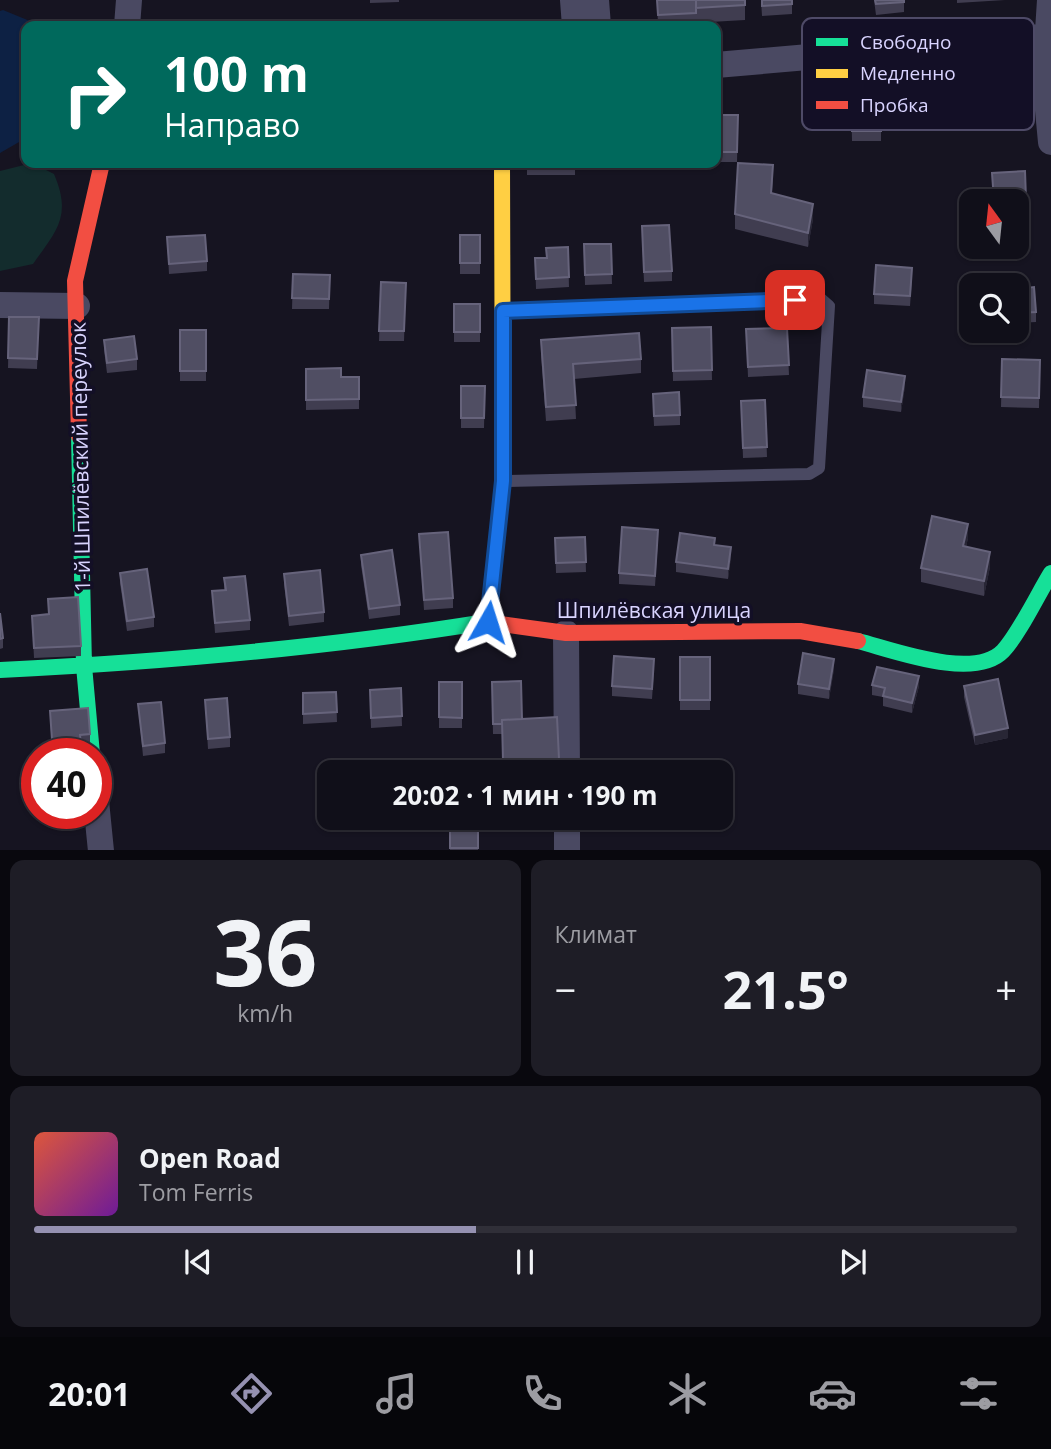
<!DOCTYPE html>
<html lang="ru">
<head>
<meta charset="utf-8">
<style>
	:root { --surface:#100f19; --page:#1e1d26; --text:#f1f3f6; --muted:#9c9ca2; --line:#302f38; --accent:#9591b1 }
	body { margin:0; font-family:"Open Sans",sans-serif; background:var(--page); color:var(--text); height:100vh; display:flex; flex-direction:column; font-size:26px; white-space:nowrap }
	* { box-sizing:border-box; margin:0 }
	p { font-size:23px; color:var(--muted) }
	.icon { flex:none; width:38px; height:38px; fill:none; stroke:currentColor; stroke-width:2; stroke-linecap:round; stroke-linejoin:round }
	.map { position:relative; height:850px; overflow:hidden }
	.details { display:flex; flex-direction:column; gap:10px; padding:10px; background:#09080e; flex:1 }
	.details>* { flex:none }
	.banner { position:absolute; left:21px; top:21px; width:700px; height:147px; border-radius:14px; box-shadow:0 2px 5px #0004,0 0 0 2px var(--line); background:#00695c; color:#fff; overflow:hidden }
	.needle { width:46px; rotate:345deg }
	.buttons { position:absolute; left:959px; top:189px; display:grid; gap:14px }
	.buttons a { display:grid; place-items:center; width:70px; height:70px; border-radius:14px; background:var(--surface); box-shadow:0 2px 5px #0004,0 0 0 2px var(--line); font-size:35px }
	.speed { position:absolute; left:21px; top:738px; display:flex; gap:14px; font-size:35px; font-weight:700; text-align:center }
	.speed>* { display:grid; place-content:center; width:91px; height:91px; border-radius:50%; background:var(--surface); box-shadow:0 2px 5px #0004,0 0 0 2px var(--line); line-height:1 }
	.speed .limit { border:10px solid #d22; background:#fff; color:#111 }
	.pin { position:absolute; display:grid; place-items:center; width:60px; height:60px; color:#fff; margin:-30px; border-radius:14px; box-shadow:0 4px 10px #0006 }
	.me { position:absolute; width:77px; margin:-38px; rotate:6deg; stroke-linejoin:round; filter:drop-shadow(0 0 5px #0008) }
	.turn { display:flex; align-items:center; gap:24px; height:147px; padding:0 28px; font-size:32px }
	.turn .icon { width:91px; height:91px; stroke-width:2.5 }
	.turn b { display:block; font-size:49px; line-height:60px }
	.big { font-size:52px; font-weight:700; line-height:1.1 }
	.details .widget { flex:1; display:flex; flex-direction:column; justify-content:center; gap:10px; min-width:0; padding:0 24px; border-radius:14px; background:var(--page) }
	.details .dial { align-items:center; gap:0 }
	.dial b { font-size:91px; line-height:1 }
	.song { display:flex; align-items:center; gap:21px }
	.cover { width:84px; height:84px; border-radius:10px; background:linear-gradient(135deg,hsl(10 70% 55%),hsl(280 70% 35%)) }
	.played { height:7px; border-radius:4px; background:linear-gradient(90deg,var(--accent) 45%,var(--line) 45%) }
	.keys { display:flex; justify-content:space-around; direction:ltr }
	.heat { display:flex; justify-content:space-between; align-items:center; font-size:38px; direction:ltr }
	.details .tiles { flex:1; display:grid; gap:10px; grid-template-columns:1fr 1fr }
	.widget:last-child { grid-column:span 2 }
	.trip { position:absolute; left:317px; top:760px; width:416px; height:70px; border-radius:14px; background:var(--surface); box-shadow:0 2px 5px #0004,0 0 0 2px var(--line); font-weight:700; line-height:70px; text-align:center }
	.tabs { display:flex; height:112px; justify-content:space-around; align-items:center; background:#06060a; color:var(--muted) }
	.tabs .icon { width:49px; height:49px }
	.tabs .active { color:var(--accent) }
	.tabs b { font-size:32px; color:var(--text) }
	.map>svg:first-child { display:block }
	.green { fill:#132c2d }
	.water { fill:#0d2144 }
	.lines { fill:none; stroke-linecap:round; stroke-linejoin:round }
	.lane { stroke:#4a4962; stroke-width:12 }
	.street { stroke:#4a4962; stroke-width:26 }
	.fast { stroke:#16e098; stroke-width:16 }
	.slow { stroke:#ffcf43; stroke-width:16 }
	.jam { stroke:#f24e42; stroke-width:16 }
	.wall { fill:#403d50 }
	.shaded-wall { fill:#282635 }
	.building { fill:#504e63; stroke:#66637b; stroke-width:2 }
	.route-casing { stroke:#114b97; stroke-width:18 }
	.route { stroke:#1a73e8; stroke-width:12 }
	.labels { text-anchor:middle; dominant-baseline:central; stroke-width:7; stroke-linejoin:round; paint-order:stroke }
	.street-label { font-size:21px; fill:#d9d4ff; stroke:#130f26 }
	.key { fill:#130f26; stroke:#4e4a67; stroke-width:2 }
	.key-label { font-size:19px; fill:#d9d4ff }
</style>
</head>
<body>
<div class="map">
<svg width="1051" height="851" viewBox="0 0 1051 851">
	<rect width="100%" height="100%" fill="#161421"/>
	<!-- green -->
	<path class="green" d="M32,163L54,174C72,216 57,230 33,264L0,271V171Z"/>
	<!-- water -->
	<path class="water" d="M3,10L42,26H26V138L0,153V11Z"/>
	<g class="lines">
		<!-- lane -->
		<path class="lane" d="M507,311L821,299L829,306L819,468L809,474L507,481"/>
		<!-- street -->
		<path class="street" d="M573,0L575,26
			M596,0L598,26
			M1050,0L1045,78L1051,142
			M127,26L129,0
			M716,65L1051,36
			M0,305L77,306
			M566,633L567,772
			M96,801L101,851
			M567,817V851"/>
		<!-- fast -->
		<path class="fast" d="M79,436L84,666L92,754
			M858,641C893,650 974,681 1003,651C1019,634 1038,594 1051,573
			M0,670C163,662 325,648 486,622"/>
		<!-- slow -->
		<path class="slow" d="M488,622L503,481L502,163"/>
		<!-- jam -->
		<path class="jam" d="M79,436L75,281L102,163
			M486,622L566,633L800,631L858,641"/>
	</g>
	<!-- wall -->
	<path class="wall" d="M370,0H399V2L370,3Z
		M657,0H745V20L658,25Z
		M761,0H792V14L762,16Z
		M874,0H904V12L876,15Z
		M957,0H1005L957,3Z
		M1013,66V113H984V67Z
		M910,91H947V128H910Z
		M881,94V141H852L851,95Z
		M716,115H738L737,162H716Z
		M527,163H575V175H527Z
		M992,173L1026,199V209L1017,210V201H993Z
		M773,179L772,193L813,219L808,247L735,229V214Z
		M460,235H480V274H460Z
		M642,236L672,271V281L644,282Z
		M167,237L207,261V271L169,274Z
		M584,244H611L612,284L585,285Z
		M568,247L569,287L536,289L535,258H546Z
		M293,274L330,275L329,309H292Z
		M912,278L910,306L874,304V294Z
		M381,282L406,283L404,341H379Z
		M1017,289L1036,312V322L1017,323Z
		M454,304H480V342H454Z
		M9,317H39L37,369L8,368Z
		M711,327L712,380L673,381L672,328Z
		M787,328L789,375L748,377L746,329Z
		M180,330H206V381H180Z
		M104,340L137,359V370L107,373L104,350Z
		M541,340L641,359V373L574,379L576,419L546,421L541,355Z
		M1002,359L1040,360L1039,408L1001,407Z
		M306,369L341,377H359V409L306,410Z
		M461,386H485L484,428H461Z
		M905,386L901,412L863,407V397Z
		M765,400L767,457L743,458L741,401Z
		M653,404L680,415V425L654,426Z
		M419,534L453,598V608L424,610Z
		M585,537L586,572L556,573L555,538Z
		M968,538L966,547L990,567L984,596L921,582V568Z
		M658,540L655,586L619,584V573Z
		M715,545L731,557L728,579L676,572V562Z
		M361,555L400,605V615L369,619L361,565Z
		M120,573L154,617V627L127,631L120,583Z
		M284,574L324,612V622L289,626L284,584Z
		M224,578L250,620V630L215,633L212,591L224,590Z
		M0,613L3,638V648L0,649Z
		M32,616L81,646V656L34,658Z
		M680,657H710V710H680Z
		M654,669L652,699L612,696V686Z
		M834,669L829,699L798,694V684Z
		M439,682H462V728H439Z
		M492,682L522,719L559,759V772H503L502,734H493Z
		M872,685L919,686L912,713L883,706V697L872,695Z
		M964,686L1008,738L975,745L964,697Z
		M401,688L402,726L371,728L370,690Z
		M336,692L337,722L303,724V693Z
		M205,700L230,737V747L208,749Z
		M138,704L165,743V753L143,756Z
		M50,711L90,734V744L81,745L82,754H52Z
		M450,817H478V851H450Z"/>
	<!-- shaded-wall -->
	<path class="shaded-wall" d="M813,204V219L808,247V233Z
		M905,376V386L901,412V402Z
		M968,524V538L963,561V546Z
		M731,547V557L728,579V569Z
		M990,552V567L984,596V581Z
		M834,659V669L829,699V689Z
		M919,676V686L912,713V703Z
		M1008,728V738L975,745V735Z"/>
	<!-- building -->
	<path class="building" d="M657,0H696V13L658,15Z
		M696,0H745V5L696,8Z
		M762,0H792V4L762,6Z
		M875,0H904V2L876,4Z
		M881,94V131H852L851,95Z
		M716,115H738L737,152H716Z
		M738,163L773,165L771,193L813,204L808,233L735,214Z
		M1025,171L1026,199L994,201L992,173Z
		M669,225L672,271L644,272L642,226Z
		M205,235L207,261L169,264L167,237Z
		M460,235H480V263H460Z
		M584,244H611L612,274L585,275Z
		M568,247L569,277L536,279L535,258H547L546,248Z
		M876,265L912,268L910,296L874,294Z
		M293,274L330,275L329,299L292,298Z
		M381,282L406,283L404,331H379Z
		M1034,287L1036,312L1017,313V289Z
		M454,304H480V332H454Z
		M9,317H39L37,359L8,358Z
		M711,327L712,370L673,371L672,328Z
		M787,328L789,365L748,367L746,329Z
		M180,330H206V371H180Z
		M639,333L641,359L573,364L576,405L546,407L541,340Z
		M134,336L137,359L107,363L104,340Z
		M1002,359L1040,360L1039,398L1001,397Z
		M341,368V377H359V399L306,400V369Z
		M867,370L905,376L901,402L863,397Z
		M461,386H485L484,418H461Z
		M679,392L680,415L654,416L653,394Z
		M765,400L767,447L743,448L741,401Z
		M932,516L968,524L963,546L990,552L984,581L921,568Z
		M622,527L658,530L655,576L619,573Z
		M448,532L453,598L424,600L419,534Z
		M680,533L715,538L714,545L731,547L728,569L676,562Z
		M585,537L586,562L556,563L555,538Z
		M392,550L400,605L369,609L361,555Z
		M147,569L154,617L127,621L120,573Z
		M320,570L324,612L289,616L284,574Z
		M245,576L250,620L215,623L212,591L226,590L224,578Z
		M78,597L81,646L34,648L32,616L49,614L48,599Z
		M0,613L3,638L0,639Z
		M803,653L834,659L829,689L798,684Z
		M614,656L654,659L652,689L612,686Z
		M680,657H710V700H680Z
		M877,667L919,676L912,703L883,696L885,688L872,685Z
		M998,679L1008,728L975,735L964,686Z
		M521,681L522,719L502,720V724H493L492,682Z
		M439,682H462V718L439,717Z
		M401,688L402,716L371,718L370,690Z
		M336,692L337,712L303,714V693Z
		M227,698L230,737L208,739L205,700Z
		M161,702L165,743L143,746L138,704Z
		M88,708L90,734L80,735L82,754H53L50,711Z
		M557,717L559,759L503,761L502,720Z
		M450,817H478V848H450Z"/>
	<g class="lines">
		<!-- route casing -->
		<g class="route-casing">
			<path id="route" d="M488,622L503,481V311L795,300"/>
		</g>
		<!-- route -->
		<use href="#route" class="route"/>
	</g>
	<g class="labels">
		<!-- street labels -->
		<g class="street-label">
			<text transform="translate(80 457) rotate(-91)">1-й Шпилёвский переулок</text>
			<text x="654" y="610">Шпилёвская улица</text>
		</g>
	</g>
	<!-- legend -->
	<rect x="802" y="18" width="232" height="112" rx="10" class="key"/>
	<rect x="816" y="38" width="32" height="8" fill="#16e098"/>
	<rect x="816" y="69" width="32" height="9" fill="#ffcf43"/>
	<rect x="816" y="101" width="32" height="8" fill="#f24e42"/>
	<g class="key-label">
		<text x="860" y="49">Свободно</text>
		<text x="860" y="80">Медленно</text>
		<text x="860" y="112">Пробка</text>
	</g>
</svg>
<div class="buttons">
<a><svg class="needle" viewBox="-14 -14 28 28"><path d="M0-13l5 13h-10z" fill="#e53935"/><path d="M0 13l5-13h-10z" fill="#9c9ca2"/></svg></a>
<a><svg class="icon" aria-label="search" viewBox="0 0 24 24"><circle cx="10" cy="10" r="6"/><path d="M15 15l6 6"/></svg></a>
</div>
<div class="speed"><div class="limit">40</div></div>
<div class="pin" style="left:795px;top:300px;background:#d93025"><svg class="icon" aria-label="arrive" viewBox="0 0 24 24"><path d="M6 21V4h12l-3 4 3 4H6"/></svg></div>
<svg class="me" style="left:488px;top:622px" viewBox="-20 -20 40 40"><path d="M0-17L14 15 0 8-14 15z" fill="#1a73e8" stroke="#fff" stroke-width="4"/></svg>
<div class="trip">20:02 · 1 мин · 190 m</div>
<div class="banner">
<div class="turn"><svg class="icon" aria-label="right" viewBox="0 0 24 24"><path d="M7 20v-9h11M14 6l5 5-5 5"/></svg><div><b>100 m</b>Направо</div></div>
</div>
</div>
<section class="details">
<div class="tiles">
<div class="widget dial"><b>36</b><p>km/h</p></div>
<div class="widget"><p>Климат</p>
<div class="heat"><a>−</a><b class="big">21.5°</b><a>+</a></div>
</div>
<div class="widget">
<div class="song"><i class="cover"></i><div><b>Open Road</b><p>Tom Ferris</p></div></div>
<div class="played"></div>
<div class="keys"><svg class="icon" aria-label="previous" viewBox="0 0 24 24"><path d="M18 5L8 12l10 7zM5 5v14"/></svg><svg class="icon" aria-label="pause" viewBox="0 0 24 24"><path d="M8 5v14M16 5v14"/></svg><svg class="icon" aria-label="next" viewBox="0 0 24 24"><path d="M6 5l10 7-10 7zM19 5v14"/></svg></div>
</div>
</div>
</section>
<nav class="tabs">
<b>20:01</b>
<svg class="icon active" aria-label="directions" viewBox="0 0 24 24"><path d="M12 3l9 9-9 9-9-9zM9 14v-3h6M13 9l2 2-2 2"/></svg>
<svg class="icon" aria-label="music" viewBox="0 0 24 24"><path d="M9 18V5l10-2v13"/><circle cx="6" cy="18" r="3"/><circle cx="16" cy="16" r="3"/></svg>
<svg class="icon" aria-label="phone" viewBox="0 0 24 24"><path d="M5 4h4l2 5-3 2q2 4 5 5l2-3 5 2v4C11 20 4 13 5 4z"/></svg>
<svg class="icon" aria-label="climate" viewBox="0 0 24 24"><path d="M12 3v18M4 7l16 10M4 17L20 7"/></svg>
<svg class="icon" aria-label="car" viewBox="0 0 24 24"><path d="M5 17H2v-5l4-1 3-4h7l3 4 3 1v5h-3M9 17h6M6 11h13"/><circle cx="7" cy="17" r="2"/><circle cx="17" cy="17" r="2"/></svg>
<svg class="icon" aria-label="filters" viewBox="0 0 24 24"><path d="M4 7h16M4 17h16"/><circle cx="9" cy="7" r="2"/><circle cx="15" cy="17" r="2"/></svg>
</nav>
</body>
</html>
